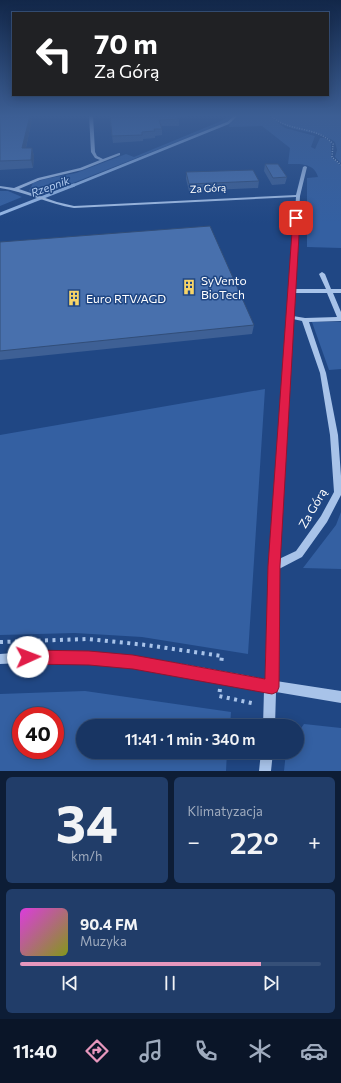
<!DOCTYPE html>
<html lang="pl">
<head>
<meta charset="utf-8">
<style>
	:root { --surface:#183563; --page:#213d69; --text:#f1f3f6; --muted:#9fabbe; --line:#365078; --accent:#e797bd }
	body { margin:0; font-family:Commissioner,sans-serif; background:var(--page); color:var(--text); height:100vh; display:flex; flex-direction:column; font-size:15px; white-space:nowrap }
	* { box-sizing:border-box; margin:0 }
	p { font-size:13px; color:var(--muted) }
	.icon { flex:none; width:22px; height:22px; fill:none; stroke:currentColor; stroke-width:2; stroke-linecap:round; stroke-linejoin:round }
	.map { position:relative; height:771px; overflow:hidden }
	.side { display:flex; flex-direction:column; gap:6px; padding:6px; background:#0d1d36; flex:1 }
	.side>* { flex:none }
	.guide { position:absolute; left:12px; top:12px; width:317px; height:84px; border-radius:0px; box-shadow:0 2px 10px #0003,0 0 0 1px var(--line); background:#202124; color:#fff; overflow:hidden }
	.speed { position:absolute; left:12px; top:707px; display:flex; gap:8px; font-size:20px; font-weight:700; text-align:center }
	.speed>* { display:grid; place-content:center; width:52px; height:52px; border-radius:50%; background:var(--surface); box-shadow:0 2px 10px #0003,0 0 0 1px var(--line); line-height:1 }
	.speed .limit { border:6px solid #d22; background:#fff; color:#111 }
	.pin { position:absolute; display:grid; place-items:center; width:34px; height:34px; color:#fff; margin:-17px; border-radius:8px; box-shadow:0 2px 6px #0006 }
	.me { position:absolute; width:44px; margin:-22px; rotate:88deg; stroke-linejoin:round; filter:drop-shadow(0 0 3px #0008) }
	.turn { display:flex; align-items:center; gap:14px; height:84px; padding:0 16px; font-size:18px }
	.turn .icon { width:52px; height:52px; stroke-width:2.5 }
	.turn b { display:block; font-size:28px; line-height:34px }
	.big { font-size:30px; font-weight:600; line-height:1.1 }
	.side .widget { flex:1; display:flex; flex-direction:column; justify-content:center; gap:6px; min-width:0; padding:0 14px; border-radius:6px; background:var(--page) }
	.side .dial { align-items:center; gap:0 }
	.dial b { font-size:52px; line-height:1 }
	.song { display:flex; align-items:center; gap:12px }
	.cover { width:48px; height:48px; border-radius:6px; background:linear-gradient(135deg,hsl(300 70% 55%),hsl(70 70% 35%)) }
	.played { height:4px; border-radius:2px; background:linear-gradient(90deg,var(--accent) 80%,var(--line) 80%) }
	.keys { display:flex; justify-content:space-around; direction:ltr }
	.heat { display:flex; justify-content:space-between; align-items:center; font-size:22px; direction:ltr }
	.side .tiles { flex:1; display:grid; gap:6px; grid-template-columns:1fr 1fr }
	.widget:last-child { grid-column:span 2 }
	.trip { position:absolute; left:76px; top:719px; width:228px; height:40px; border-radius:20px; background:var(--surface); box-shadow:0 2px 10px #0003,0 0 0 1px var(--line); font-weight:600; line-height:40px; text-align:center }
	.tab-bar { display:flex; height:64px; justify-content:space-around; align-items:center; background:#0a1528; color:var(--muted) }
	.tab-bar .icon { width:28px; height:28px }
	.tab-bar .current { color:var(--accent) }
	.tab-bar b { font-size:18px; color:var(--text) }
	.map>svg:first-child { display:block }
	.green { fill:#3460a2; fill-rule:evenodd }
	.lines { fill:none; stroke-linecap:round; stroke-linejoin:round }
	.stream-far1 { stroke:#9bbdeb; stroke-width:2.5 }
	.stream { stroke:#9bbdeb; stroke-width:3 }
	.path-far1 { stroke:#a8c3e9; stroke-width:1.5; stroke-dasharray:1 1.5; stroke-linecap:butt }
	.path { stroke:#a8c3e9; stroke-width:4; stroke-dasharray:3 4.5; stroke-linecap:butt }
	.minor { fill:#a8c3e9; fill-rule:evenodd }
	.wall { fill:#3e6095 }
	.shaded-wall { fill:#324e79 }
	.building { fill:#4870ad; stroke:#324e79 }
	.route { fill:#e11d48; stroke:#92132f }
	.labels { text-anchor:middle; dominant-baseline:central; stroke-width:3; stroke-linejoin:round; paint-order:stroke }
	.far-street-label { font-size:10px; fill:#fff; stroke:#204784 }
	.far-water-label { font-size:11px; font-style:italic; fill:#b3cdf1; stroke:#204784 }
	.poi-label { font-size:12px; fill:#fff; stroke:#204784; text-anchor:start }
	.street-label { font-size:12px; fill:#fff; stroke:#204784 }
</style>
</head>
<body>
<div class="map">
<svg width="341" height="771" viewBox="0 0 341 771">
	<rect width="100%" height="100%" fill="#204784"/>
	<!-- green -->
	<path class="green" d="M231,115H236L225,123L45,194L29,191L33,183L45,179L76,173L126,154L134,157L219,122Z
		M240,115H268L285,128L315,136L311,147L315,149L320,138H324L331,142V157L341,166V248L307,247V178L318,177C314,163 301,164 288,164L290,148L262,126L229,127L230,123Z
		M272,115H341V163L335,157L337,150L335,142C317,128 287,135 272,115Z
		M0,191H8L22,197L0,206Z
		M312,322H341V369L329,370Z
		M265,389L248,654L142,637L75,633L0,635V435Z
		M341,512V569L303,568L336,525Z
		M85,691L231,712L230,726H83V752H227L226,771H0V694ZM21,716H55V750H21Z
		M304,724L341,728V771H284L286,752H297V734Z"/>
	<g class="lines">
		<!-- stream-far1 -->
		<path class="stream-far1" d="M72,186L228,123L237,115"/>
		<!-- stream -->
		<path class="stream" d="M0,214L74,185"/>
		<!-- path-far1 -->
		<path class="path-far1" d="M270,115C288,133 316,125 333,144L332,157L341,165"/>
		<!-- path -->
		<path class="path" d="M0,642L88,639L146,645L222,656L221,664
			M220,689L219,696L256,704"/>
		<!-- minor -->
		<path class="minor" d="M89,115H93L95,152L97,156L103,159L119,153H120V155L82,170L40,180L19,189L57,202L74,206L296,195L303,167L305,166L307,167L300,196L294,289H326L319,274L322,272L325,274L331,289H341V293H333L341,312V321L309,322L326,373L338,435L341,476V495L327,522L302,557L279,569L276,681L341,691V703L276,692L275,726H263L264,690C215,681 166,670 116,665C78,662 39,662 0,664V654C39,651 79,651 118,655C167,660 216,670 265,679L269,566L296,197L74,208C49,204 26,192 0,188V186L14,188L38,178L80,168L100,160L95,158L91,152ZM294,293H327L337,317L305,318L293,316ZM293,319L302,321L320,373L330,435L334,492L321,516L296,551L279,559Z
			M261,752H273L271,771H259Z"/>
	</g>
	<!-- wall -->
	<path class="wall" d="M0,115H33L26,148H32L34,156L33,168L0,170Z
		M109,115H188V117H178L179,119V126H161L162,129V135L155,136V138L143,139V141L113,143Z
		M265,164L287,177L285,184L272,185L264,171Z
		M186,172L259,181L258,188L189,191L186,179Z
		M0,242L254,325L252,334L0,360Z"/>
	<!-- shaded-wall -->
	<path class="shaded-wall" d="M30,115H33L24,156L22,148Z
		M32,148L34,156L33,168L31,160Z"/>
	<!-- building -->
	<path class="building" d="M0,115H30L22,148H32L31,160L0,161Z
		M110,115H177L179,119L159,120L162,129H154L155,131L142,132V135L112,136Z
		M265,164H278L287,177L273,178Z
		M253,170L259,181L189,184L186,172Z
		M210,226L254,325L0,351V242Z"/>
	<!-- sky -->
	<linearGradient id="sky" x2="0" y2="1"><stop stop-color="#122749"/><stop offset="0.52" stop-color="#3c5e94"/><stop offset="1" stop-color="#3c5e94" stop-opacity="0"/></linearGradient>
	<rect width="341" height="223" fill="url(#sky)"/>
	<!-- route -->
	<path class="route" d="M296,217L300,218L280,566L279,687L277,692L272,694L133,669L89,665L28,664L23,662L21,657L23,652L28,650L89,651L133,655L265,679L268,566L293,218Z"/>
	<!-- icons -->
	<defs>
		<g id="building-bare" transform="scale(1.2)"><path d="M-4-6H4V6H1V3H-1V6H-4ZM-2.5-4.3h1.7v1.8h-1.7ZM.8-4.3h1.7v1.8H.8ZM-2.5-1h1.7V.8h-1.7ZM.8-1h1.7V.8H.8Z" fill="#f7d468" stroke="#204784" stroke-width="2.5" paint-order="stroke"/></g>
	</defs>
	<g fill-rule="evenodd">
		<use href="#building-bare" x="189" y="287"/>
		<use href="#building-bare" x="74" y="298"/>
	</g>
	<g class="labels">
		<!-- far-street labels -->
		<g class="far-street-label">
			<text transform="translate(208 188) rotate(-3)">Za Górą</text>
		</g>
		<!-- far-water labels -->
		<g class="far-water-label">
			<text transform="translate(50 186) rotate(-20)">Rzepnik</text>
		</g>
		<!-- poi labels -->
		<g class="poi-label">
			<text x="201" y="280">SyVento<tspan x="201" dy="14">BioTech</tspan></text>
			<text x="86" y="298">Euro RTV/AGD</text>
		</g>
		<!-- street labels -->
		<g class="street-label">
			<text transform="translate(312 508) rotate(-60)">Za Górą</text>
		</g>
	</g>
</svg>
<div class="speed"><div class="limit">40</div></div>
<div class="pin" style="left:296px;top:218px;background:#d93025"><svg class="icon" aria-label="arrive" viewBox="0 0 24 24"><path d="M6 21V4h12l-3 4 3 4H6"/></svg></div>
<svg class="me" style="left:28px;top:657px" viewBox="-20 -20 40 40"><circle r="19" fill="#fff"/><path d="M0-13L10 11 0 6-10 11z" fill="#e11d48"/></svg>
<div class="trip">11:41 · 1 min · 340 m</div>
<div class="guide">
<div class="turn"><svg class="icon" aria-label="left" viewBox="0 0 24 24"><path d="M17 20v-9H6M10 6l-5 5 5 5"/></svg><div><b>70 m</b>Za Górą</div></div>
</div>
</div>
<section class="side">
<div class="tiles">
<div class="widget dial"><b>34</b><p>km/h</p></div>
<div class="widget"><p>Klimatyzacja</p>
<div class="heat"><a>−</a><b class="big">22°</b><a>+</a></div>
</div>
<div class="widget">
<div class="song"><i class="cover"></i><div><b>90.4 FM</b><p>Muzyka</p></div></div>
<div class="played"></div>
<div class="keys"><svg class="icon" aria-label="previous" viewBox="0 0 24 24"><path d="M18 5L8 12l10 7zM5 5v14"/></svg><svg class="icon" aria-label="pause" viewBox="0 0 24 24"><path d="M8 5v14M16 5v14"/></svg><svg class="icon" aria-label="next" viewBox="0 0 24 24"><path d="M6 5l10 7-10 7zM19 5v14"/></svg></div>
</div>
</div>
</section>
<nav class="tab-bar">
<b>11:40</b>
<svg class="icon current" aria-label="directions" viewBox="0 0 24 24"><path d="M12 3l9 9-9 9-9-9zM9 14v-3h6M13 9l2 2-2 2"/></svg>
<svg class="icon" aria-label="music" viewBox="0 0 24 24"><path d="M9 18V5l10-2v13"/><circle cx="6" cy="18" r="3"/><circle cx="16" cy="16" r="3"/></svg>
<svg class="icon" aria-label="phone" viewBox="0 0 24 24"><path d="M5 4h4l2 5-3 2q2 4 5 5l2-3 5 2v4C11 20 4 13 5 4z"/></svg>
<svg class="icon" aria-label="climate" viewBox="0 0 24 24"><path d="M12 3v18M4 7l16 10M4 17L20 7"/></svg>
<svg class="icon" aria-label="car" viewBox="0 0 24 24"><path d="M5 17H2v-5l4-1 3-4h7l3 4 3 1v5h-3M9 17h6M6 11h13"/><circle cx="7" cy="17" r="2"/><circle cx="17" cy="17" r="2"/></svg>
</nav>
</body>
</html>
